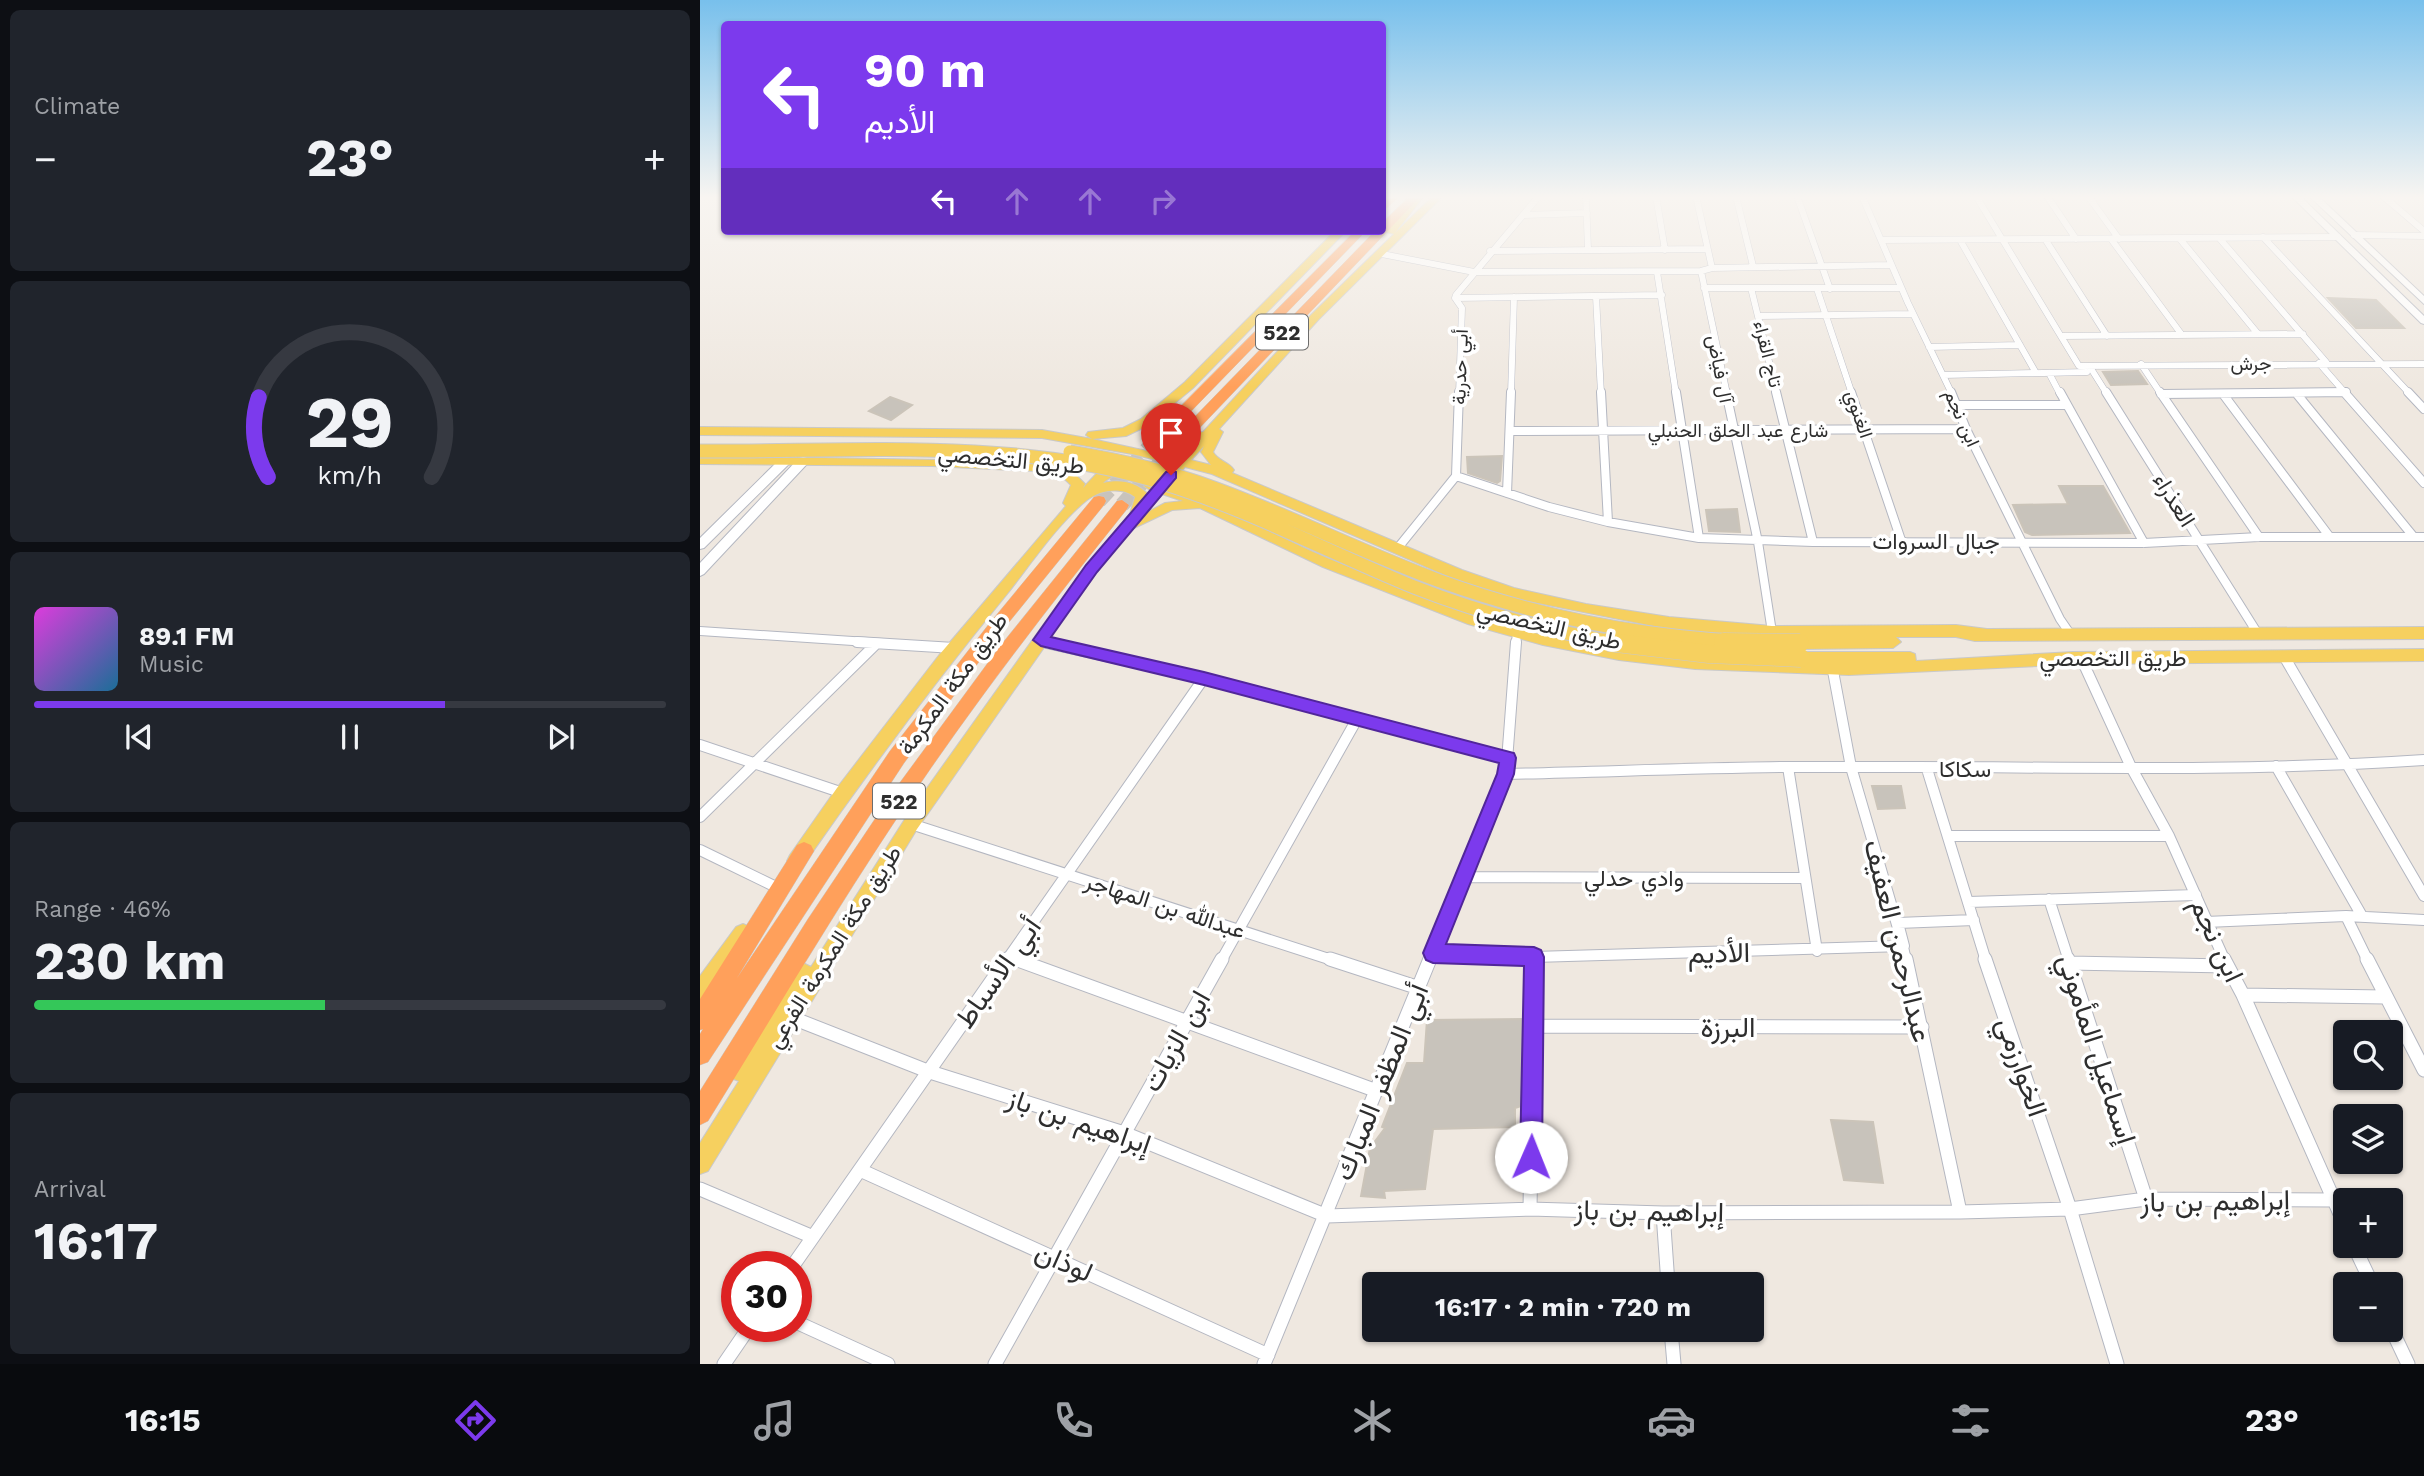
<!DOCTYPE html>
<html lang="en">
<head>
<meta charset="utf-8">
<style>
	:root { --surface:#171b24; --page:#20242c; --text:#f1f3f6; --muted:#9ea1a6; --line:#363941; --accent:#7c3aed }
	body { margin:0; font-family:"Work Sans",Vazirmatn,sans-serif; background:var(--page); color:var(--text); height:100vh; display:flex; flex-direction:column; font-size:26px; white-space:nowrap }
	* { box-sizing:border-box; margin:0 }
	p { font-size:23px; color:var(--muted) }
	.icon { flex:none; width:38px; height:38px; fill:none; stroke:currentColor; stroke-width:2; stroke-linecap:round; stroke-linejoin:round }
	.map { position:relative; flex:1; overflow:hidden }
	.side { display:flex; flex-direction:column; gap:10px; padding:10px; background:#0d0f14; width:700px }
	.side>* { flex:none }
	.top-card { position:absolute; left:21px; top:21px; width:665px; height:214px; border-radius:7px; box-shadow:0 2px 5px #0004; background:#7c3aed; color:#fff; overflow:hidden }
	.controls { position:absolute; left:1633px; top:1020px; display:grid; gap:14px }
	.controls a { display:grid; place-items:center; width:70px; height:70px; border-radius:7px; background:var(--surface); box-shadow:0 2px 5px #0004; font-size:35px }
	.speed { position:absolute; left:21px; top:1251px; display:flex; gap:14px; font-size:35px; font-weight:700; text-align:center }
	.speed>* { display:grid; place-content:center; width:91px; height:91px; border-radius:50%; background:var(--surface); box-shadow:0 2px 5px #0004; line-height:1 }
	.speed .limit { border:10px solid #d22; background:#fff; color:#111 }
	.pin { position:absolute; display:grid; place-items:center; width:60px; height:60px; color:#fff; margin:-72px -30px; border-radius:50% 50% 50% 0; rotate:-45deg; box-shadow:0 0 7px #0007 }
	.pin .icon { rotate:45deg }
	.me { position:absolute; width:77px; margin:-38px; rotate:1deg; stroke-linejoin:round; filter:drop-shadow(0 0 5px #0008) }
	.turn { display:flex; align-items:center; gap:24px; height:147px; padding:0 28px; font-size:32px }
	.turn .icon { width:91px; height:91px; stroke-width:2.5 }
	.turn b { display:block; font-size:49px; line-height:60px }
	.lanes { display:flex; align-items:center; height:66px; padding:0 28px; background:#0003; justify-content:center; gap:35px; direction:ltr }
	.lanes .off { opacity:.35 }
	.big { font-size:52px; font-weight:700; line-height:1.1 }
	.side .widget { flex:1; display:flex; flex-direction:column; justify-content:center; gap:10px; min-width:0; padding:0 24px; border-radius:10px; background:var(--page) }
	.side .dial { align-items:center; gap:0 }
	.dial svg { height:182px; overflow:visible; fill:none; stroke:var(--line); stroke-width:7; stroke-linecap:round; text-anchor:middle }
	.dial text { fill:var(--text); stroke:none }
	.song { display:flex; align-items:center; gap:21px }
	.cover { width:84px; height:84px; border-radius:10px; background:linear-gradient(135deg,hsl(300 70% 55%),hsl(200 70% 35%)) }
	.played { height:7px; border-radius:4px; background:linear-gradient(90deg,var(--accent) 65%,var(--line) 65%) }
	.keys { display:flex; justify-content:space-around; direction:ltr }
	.heat { display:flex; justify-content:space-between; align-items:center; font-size:38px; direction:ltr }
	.charge { height:10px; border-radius:5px; background:linear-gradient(90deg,#34c759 46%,var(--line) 0) }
	.trip { position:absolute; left:662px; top:1272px; width:402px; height:70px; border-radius:7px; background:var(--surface); box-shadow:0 2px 5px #0004; font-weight:700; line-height:70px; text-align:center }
	.menu { display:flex; height:112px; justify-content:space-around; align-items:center; background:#090b0e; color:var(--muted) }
	.menu .icon { width:49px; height:49px }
	.menu .active { color:var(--accent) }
	.menu b { font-size:32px; color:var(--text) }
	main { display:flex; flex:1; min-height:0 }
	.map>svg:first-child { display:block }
	.building { fill:#c8c3bb; stroke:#cbc4b9; stroke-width:2 }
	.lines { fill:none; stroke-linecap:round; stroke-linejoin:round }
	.highway-tunnel { stroke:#c8c3bc; stroke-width:15; stroke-dasharray:15 8; stroke-linecap:butt }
	.street-far3-casing { stroke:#b4b7c1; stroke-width:7 }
	.street-far2-casing { stroke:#b4b7c1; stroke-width:10 }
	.street-far1-casing { stroke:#b4b7c1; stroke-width:12 }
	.street-casing { stroke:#b4b7c1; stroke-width:15 }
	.secondary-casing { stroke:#b4b7c1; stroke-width:2 }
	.primary-casing { stroke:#c9c9c9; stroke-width:2 }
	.highway-casing { stroke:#c9c9c9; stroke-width:1 }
	.street-far3 { stroke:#fff; stroke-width:6 }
	.street-far2 { stroke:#fff; stroke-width:8 }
	.street-far1 { stroke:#fff; stroke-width:10 }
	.street { stroke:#fff; stroke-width:13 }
	.secondary { fill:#fff; fill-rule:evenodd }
	.primary { fill:#f6d05f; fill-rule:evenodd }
	.highway { fill:#ffa05b; fill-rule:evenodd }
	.primary-bridge-far1-casing { stroke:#c9c9c9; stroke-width:15; stroke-linecap:butt }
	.primary-bridge-casing { stroke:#c9c9c9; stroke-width:19; stroke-linecap:butt }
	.primary-bridge-far1 { stroke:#f6d05f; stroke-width:13 }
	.primary-bridge { stroke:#f6d05f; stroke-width:18 }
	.route { fill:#7c3aed; stroke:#51269a; stroke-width:2 }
	.labels { text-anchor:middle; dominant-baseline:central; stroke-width:7; stroke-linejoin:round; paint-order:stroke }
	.far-street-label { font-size:19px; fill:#2e2e2e; stroke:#fff }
	.shield { fill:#fff; stroke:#6d6d6d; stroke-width:2 }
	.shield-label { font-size:21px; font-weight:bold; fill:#2e2e2e }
	.street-label { font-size:23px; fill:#2e2e2e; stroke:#fff }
	.near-street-label { font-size:28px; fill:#2e2e2e; stroke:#fff }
</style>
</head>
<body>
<main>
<section class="side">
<div class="widget"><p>Climate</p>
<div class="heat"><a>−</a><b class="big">23°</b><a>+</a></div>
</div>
<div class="widget dial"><svg viewBox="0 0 100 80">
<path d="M14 69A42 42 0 1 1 86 69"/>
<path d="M14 69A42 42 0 0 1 10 34" stroke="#7c3aed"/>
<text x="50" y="56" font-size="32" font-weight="700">29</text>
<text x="50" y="72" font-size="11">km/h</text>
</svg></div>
<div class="widget">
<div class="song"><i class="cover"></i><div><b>89.1 FM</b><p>Music</p></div></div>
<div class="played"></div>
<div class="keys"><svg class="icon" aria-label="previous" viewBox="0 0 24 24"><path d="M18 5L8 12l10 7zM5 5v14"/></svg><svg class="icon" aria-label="pause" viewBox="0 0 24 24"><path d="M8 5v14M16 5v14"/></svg><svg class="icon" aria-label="next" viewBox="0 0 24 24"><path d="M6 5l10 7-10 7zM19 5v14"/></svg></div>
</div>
<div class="widget"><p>Range · 46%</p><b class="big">230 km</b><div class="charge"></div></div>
<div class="widget"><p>Arrival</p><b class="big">16:17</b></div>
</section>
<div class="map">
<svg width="1724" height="1364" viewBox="0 0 1724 1364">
	<rect width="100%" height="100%" fill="#efe8e0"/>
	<!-- building -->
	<path class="building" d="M1628,298L1676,300L1704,328H1656Z
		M1438,371L1447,384L1411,385L1403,372Z
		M190,397L212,405L191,420L169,411Z
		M802,456L800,481L797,483L768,473L767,457Z
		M1359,486H1403L1430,533L1332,535L1325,532L1313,505L1368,504Z
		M1037,509L1040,532L1009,531L1006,510Z
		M1172,786H1201L1205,808L1178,809Z
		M823,1019L821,1106L815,1108V1127L733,1129L725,1189L684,1191L685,1198L661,1196L670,1148L685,1128L682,1127L707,1063H724L727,1020Z
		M1131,1120L1173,1122L1183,1183L1144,1180Z"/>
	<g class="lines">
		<!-- highway-tunnel -->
		<path class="highway-tunnel" d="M399,501L465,430
			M422,505L485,435"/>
		<!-- street-far3 casing -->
		<g class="street-far3-casing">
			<path id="street-far3" d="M886,196L888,250
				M956,196L965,250
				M996,196L1012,268
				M1036,196L1053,266
				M1097,196L1130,289
				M1162,196L1208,303L1252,394
				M1276,196L1379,366L1724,364
				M1347,196L1376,239
				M1388,196L1419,239
				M1683,196L1724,231
				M823,215L887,213
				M1654,235L1724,236
				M1563,237L1710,394
				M1345,239L1407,336
				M1411,239L1482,335
				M1480,239L1558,334
				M1520,239L1626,362
				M1181,240L1638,237
				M1260,240L1336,373
				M790,251L1007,249
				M682,254L774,272L1001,271
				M957,272L976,394
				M1004,288H1201
				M1051,288L1077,394
				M1117,289L1152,394
				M896,296L901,394
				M755,298L962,295
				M1059,316L1212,314
				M1362,336L1603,334
				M1229,347L1320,345
				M1619,363L1646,394
				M1441,364L1461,394
				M1390,367L1407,394
				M1349,373L1360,394
				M1243,375L1387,372
				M759,394L762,308L755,298L756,295L839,196
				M811,394L814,297
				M1027,394L1001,271L1012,268L1190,265
				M1500,394L1646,392"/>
		</g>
		<!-- street-far2 casing -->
		<g class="street-far2-casing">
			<path id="street-far2" d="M901,392L908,522
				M976,392L999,538
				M1026,392L1058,542L1072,632
				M1076,392L1113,542
				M1151,392L1201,540
				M1251,392L1266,429L1360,619L1371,635
				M1360,392L1444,543
				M1406,392L1558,634
				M1460,392L1559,537
				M1644,392L1724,483
				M1708,392L1724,409
				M1596,393L1713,536
				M1461,394L1646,392
				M1523,394L1629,536
				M1257,405H1367
				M810,431L1266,429
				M756,476L849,507L908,522L999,538L1113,542L1444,543L1559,537H1724
				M807,493L811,392
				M697,549L756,476L759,392
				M0,631L183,643
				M340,641L350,643
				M816,643L817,633"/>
		</g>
		<!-- street-far1 casing -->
		<g class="street-far1-casing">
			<path id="street-far1" d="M157,642L254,648
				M342,642L504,678L808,758
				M1381,658L1431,767L1469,836L1525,961
				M1585,658L1724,896
				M1133,671L1151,767L1198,928
				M0,745L143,793
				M1576,766L1662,916
				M1088,767L1117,951
				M1227,769L1286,961
				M806,774C900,772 994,768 1087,767C1299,765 1512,774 1724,760
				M0,817L175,645
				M211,824L635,961
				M1249,836H1469
				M0,850L76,887
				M764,877L1105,878
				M1349,899L1369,961
				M1269,902L1496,895
				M1646,916L1668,961
				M1506,922L1646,916L1724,920
				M1202,942L1206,961
				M733,953L834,957L1204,946L1198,923L1274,920
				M309,957L320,961
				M306,961L504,678
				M521,961L657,719
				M729,961L806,774L816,642
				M834,961V957"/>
		</g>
		<!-- street casing -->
		<g class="street-casing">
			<path id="street" d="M315,959L677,1091
				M630,959L719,988
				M1206,959L1260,1212
				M1285,959L1370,1209L1417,1364
				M1368,959L1446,1199
				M1524,959L1543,995L1645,1225
				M1667,959L1724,1070
				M1369,963L1527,966
				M1543,995L1685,997
				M90,1017L230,1072L424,1133L627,1216L830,1209L963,1213L1260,1212L1370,1209L1446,1199L1633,1200
				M833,1026L1222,1027
				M160,1170L568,1355
				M0,1189L113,1237
				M830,1209L834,959
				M963,1213L968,1284
				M1654,1246L1672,1284
				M92,1267L307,959
				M96,1322L188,1364
				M1690,1326L1708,1364
				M971,1330L974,1364
				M24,1364L50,1326
				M295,1364L522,959
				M564,1364L730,959"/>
		</g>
		<!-- secondary casing -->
		<g class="secondary-casing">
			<path id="secondary" d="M1591,196H1600L1724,316V324L1721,323Z
				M1609,196H1618L1724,296V304Z
				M85,457L89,458V464L4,548L0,549V538L81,458Z
				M103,457L107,458V464L4,574L0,576V563L99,458Z"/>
		</g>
		<!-- primary casing -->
		<g class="primary-casing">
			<path id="primary" d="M715,196H724L695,233L733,196H743L619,319L519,429L523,432L513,452C518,461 529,462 534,470L532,473L762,570L814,588L886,604L969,617L1072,626L1256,625L1287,629L1724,627V639L1275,641L1256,637H1196L1201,642L1193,648L1100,649L1092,643L1099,638H1072L969,629L813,598L752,578L512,474L485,467L468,487C508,499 542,518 579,536C611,552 644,565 677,578C811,633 951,661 1096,662L1093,658L1096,654L1101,652H1210L1215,654L1216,661L1373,652L1724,649V661L1381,664L1149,675L995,669L919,660L843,645L768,624L623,567L500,508L472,510L432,529L396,573L217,829L8,1171L0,1174V1143L39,1081L31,1078L28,1071L31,1064L98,967L105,964L111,967L205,819L386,565L430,514L435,497C421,486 400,490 387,500C359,522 330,565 307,594C235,682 167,773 102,867L96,869L90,867L87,861L90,855L137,788L240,654L366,506L363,503L371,485L357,472L232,466L0,464V456L359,462L373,465L374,468L372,471L385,484L383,488L399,471L420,462L426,466C421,474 410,476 403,483C419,479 435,481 448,494L450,490L444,486L446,483H457L473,464L432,454L342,438L0,435V427L342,430L392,439L386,435L388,432L423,428L441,419L485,382L635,231H646L493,388L464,412L469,416L455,433C471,453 486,432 503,432L611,315L694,234L686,232ZM449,425L443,433C453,451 470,452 489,447L479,458L392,439L426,436ZM504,446L501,452L511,465L491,460ZM462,494L483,501L465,503L446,513Z
				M43,924L50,927L53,933L50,939L7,1000L0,1003V976L36,927Z"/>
		</g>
		<!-- highway casing -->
		<g class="highway-casing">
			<path id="highway" d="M689,196H700L682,212V203Z
				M710,196H721L490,438H480V432L675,231H682V223Z
				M655,231H666L470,433H460V427Z
				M399,496L404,497L406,501L404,505L301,632L204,763L8,1062L0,1065V1034L3,1029L0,1030V999L97,845L104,842L111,845L114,851L37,978L190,751L289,624L394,497Z
				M422,500L429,505L427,509C350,605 274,703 205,806C136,909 73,1016 8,1121L0,1125V1091L108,919L193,792L301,645L417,501Z"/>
		</g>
		<!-- street-far3 -->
		<use href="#street-far3" class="street-far3"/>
		<!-- street-far2 -->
		<use href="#street-far2" class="street-far2"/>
		<!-- street-far1 -->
		<use href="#street-far1" class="street-far1"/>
		<!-- street -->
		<use href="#street" class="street"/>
		<!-- secondary -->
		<use href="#secondary" class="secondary"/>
		<!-- primary -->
		<use href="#primary" class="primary"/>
		<!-- highway -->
		<use href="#highway" class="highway"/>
		<!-- primary-bridge-far1 casing -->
		<g class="primary-bridge-far1-casing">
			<path id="primary-bridge-far1" d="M0,451C146,452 308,438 449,479C540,505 626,551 714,587C780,613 848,631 918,643
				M370,452C419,460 467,471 514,488C591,516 664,553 740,581C856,623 977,643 1100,643"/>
		</g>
		<!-- primary-bridge casing -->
		<g class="primary-bridge-casing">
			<path id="primary-bridge" d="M908,642L1009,654L1101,658
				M1023,642L1100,643"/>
		</g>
		<!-- primary-bridge-far1 -->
		<use href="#primary-bridge-far1" class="primary-bridge-far1"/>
		<!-- primary-bridge -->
		<use href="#primary-bridge" class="primary-bridge"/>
	</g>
	<!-- sky -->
	<linearGradient id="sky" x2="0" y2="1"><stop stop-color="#78c0ec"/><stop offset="0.51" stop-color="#f8f5f1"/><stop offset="1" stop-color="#f8f5f1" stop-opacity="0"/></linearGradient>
	<rect width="1724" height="387" fill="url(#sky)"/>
	<!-- route -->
	<path class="route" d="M471,471L476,472V478L397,572L351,637L504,672L814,753L816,758L814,774L746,944L834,947L841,950L844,957L842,1157L839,1165L831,1168L823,1165L820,1157L824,966L733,963L726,960L723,953L797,774L799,763L504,685L341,646L333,640L386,565L466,472Z"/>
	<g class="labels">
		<!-- far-street labels -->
		<g class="far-street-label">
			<text transform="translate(1068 354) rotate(76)">تاج القراء</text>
			<text x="1551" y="363">جرش</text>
			<text transform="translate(760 367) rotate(-88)">أبي حدرية</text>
			<text transform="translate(1020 369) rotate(79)">آل فياض</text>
			<text transform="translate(1159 414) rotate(71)">الغنوي</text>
			<text transform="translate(1262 418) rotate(66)">ابن نجم</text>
			<text x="1038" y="430">شارع عبد الحلق الحنبلي</text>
		</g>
		<!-- shield labels -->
		<g class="shield">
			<rect x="556" y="314.5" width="52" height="35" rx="5"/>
			<rect x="173" y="783.5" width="52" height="35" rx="5"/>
		</g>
		<g class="shield-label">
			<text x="582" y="332">522</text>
			<text x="199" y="801">522</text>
		</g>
		<!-- street labels -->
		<g class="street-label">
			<text transform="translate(311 460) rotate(5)">طريق التخصصي</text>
			<text transform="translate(1474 500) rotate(58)">العذراء</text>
			<text x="1236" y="541">جبال السروات</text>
			<text transform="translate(849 626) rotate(13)">طريق التخصصي</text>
			<text x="1413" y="658">طريق التخصصي</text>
			<text transform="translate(253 684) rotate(-54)">طريق مكة المكرمة</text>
			<text x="1265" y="769">سكاكا</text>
			<text x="934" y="878">وادي حدلي</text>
			<text transform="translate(465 906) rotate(18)">عبدالله بن المهاجر</text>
			<text transform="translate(134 947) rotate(-58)">طريق مكة المكرمة الفرعي</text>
		</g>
		<!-- near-street labels -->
		<g class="near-street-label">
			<text transform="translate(1517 940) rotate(65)">ابن نجم</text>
			<text transform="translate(1198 941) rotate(76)">عبدالرحمن العفيف</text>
			<text transform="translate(1019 953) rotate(-1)">الأديم</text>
			<text transform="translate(298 973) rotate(-55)">أبي الأسباط</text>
			<text x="1028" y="1027">البرزة</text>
			<text transform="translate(476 1041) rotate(-61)">ابن الزيات</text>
			<text transform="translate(1397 1049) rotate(72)">إسماعيل المأموني</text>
			<text transform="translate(1322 1067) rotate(71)">الخوارزمي</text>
			<text transform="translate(681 1082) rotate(-68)">أبي المظفر المبارك</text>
			<text transform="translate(379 1121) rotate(19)">إبراهيم بن باز</text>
			<text transform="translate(1515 1201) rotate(-1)">إبراهيم بن باز</text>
			<text transform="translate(949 1211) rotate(1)">إبراهيم بن باز</text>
			<text transform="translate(364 1262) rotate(24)">لوذان</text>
		</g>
	</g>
</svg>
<div class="controls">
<a><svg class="icon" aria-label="search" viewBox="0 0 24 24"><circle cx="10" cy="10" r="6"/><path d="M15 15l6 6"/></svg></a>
<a><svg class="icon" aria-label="layers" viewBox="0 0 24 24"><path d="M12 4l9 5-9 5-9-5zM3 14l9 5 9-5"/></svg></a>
<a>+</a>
<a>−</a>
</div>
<div class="speed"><div class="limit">30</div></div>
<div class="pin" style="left:471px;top:475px;background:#d93025"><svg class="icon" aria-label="arrive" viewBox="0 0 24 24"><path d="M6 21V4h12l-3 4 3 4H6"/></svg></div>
<svg class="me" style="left:831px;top:1157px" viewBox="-20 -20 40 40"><circle r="19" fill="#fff"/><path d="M0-13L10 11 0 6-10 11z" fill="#7c3aed"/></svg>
<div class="trip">16:17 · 2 min · 720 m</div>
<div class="top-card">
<div class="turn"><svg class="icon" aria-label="left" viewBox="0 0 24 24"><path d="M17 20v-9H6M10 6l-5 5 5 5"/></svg><div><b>90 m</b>الأديم</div></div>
<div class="lanes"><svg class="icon" aria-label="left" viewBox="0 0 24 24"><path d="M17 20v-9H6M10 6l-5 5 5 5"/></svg><svg class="icon off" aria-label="ahead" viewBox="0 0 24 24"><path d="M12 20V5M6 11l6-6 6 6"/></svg><svg class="icon off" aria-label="ahead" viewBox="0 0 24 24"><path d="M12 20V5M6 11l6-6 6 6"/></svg><svg class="icon off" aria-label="right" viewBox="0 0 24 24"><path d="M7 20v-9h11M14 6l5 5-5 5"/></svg></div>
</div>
</div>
</main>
<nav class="menu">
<b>16:15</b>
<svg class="icon active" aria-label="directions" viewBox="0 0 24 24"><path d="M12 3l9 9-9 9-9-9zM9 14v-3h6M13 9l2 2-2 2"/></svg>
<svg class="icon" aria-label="music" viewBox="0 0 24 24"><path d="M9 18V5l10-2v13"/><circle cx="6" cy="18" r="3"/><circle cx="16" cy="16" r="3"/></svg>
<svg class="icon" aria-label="phone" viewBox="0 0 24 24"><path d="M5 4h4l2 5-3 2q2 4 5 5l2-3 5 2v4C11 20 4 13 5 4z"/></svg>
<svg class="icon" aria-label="climate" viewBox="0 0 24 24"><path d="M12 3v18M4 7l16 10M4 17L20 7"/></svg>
<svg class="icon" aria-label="car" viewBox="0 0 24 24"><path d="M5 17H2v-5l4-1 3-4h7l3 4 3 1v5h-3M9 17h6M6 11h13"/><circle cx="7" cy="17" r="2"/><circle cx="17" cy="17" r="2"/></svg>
<svg class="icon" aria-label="filters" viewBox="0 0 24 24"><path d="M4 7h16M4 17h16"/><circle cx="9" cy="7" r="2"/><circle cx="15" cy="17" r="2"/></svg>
<b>23°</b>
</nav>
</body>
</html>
